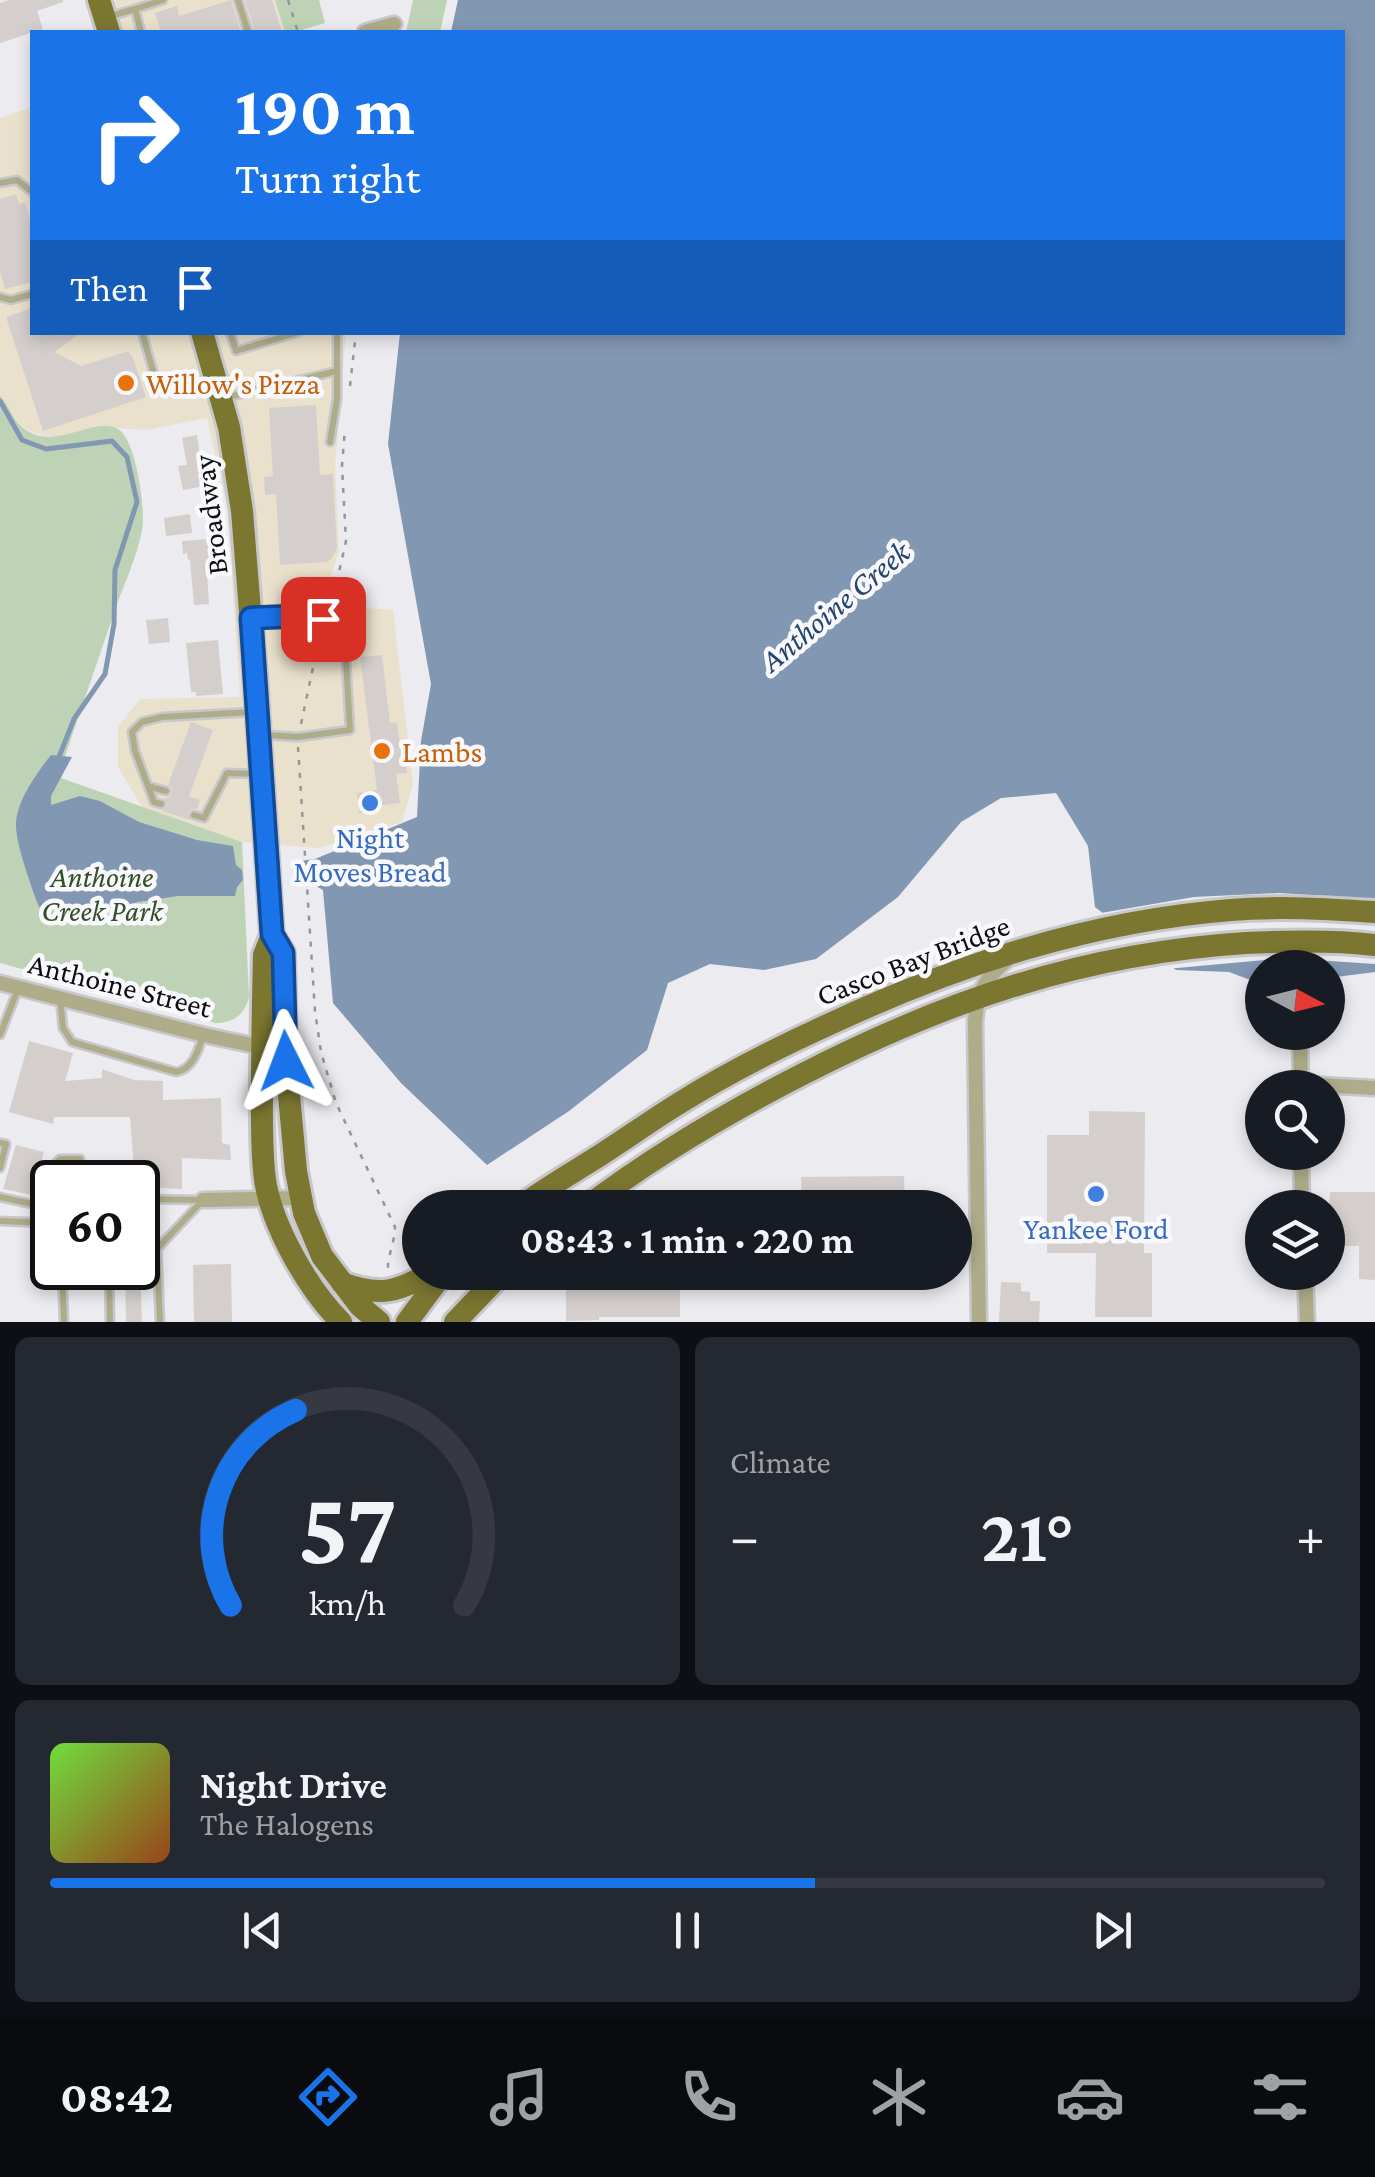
<!DOCTYPE html>
<html lang="en">
<head>
<meta charset="utf-8">
<style>
	:root { --surface:#171b24; --page:#242831; --text:#f1f3f6; --muted:#9ea1a6; --line:#363941; --accent:#1a73e8 }
	body { margin:0; font-family:"Crimson Pro",serif; background:var(--page); color:var(--text); height:100vh; display:flex; flex-direction:column; font-size:38px; white-space:nowrap }
	* { box-sizing:border-box; margin:0 }
	p { font-size:32px; color:var(--muted) }
	.icon { flex:none; width:55px; height:55px; fill:none; stroke:currentColor; stroke-width:2; stroke-linecap:round; stroke-linejoin:round }
	.map { position:relative; height:1322px; overflow:hidden }
	.side { display:flex; flex-direction:column; gap:15px; padding:15px; background:#0d0f14; flex:1 }
	.side>* { flex:none }
	.hud { position:absolute; left:30px; top:30px; width:1315px; height:305px; border-radius:0px; box-shadow:0 5px 15px #0003; background:#1a73e8; color:#fff; overflow:hidden }
	.needle { width:65px; rotate:97deg }
	.fabs { position:absolute; left:1245px; top:950px; display:grid; gap:20px }
	.fabs a { display:grid; place-items:center; width:100px; height:100px; border-radius:50%; background:var(--surface); box-shadow:0 5px 15px #0003; font-size:50px }
	.speed { position:absolute; left:30px; top:1160px; display:flex; gap:20px; font-size:50px; font-weight:700; text-align:center }
	.speed>* { display:grid; place-content:center; width:130px; height:130px; border-radius:50%; background:var(--surface); box-shadow:0 5px 15px #0003; line-height:1 }
	.speed .limit { border:5px solid #111; border-radius:15px; background:#fff; color:#111 }
	.pin { position:absolute; display:grid; place-items:center; width:85px; height:85px; color:#fff; margin:-42px; border-radius:20px; box-shadow:0 5px 15px #0006 }
	.me { position:absolute; width:110px; margin:-55px; rotate:357deg; stroke-linejoin:round; filter:drop-shadow(0 0 8px #0008) }
	.turn { display:flex; align-items:center; gap:35px; height:210px; padding:0 40px; font-size:45px }
	.turn .icon { width:130px; height:130px; stroke-width:2.5 }
	.turn b { display:block; font-size:70px; line-height:85px }
	.then { display:flex; align-items:center; height:95px; padding:0 40px; background:#0003; gap:20px; font-size:38px }
	.big { font-size:75px; font-weight:700; line-height:1.1 }
	.side .card { flex:1; display:flex; flex-direction:column; justify-content:center; gap:15px; min-width:0; padding:0 35px; border-radius:15px; background:var(--page) }
	.side .dial { align-items:center; gap:0 }
	.dial svg { height:260px; overflow:visible; fill:none; stroke:var(--line); stroke-width:7; stroke-linecap:round; text-anchor:middle }
	.dial text { fill:var(--text); stroke:none }
	.song { display:flex; align-items:center; gap:30px }
	.cover { width:120px; height:120px; border-radius:15px; background:linear-gradient(135deg,hsl(100 70% 55%),hsl(20 70% 35%)) }
	.played { height:10px; border-radius:5px; background:linear-gradient(90deg,var(--accent) 60%,var(--line) 60%) }
	.keys { display:flex; justify-content:space-around; direction:ltr }
	.heat { display:flex; justify-content:space-between; align-items:center; font-size:55px; direction:ltr }
	.side .tiles { flex:1; display:grid; gap:15px; grid-template-columns:1fr 1fr }
	.card:last-child { grid-column:span 2 }
	.trip { position:absolute; left:402px; top:1190px; width:570px; height:100px; border-radius:50px; background:var(--surface); box-shadow:0 5px 15px #0003; font-weight:700; line-height:100px; text-align:center }
	.dock { display:flex; height:160px; justify-content:space-around; align-items:center; background:#090b0e; color:var(--muted) }
	.dock .icon { width:70px; height:70px }
	.dock .current { color:var(--accent) }
	.dock b { font-size:45px; color:var(--text) }
	.map>svg:first-child { display:block }
	.commercial { fill:#eae1cc }
	.green { fill:#bed3b6 }
	.water { fill:#8297b2 }
	.pier { fill:#ebebf0 }
	.lines { fill:none; stroke-linecap:round; stroke-linejoin:round }
	.stream { stroke:#8297b2; stroke-width:5 }
	.building { fill:#d4cfcc }
	.service-casing { stroke:#c8c8cc; stroke-width:11 }
	.minor-casing { stroke:#c8c8cc; stroke-width:19 }
	.primary-casing { stroke:#c8c8cc; stroke-width:28 }
	.path { stroke:#969699; stroke-width:2.5; stroke-dasharray:5 8; stroke-linecap:butt }
	.service { stroke:#aeac89; stroke-width:6 }
	.minor { stroke:#aeac89; stroke-width:14 }
	.primary { stroke:#7b7630; stroke-width:22 }
	.route-casing { stroke:#114b97; stroke-width:25 }
	.route { stroke:#1a73e8; stroke-width:18 }
	.food-dot { fill:#e8710a; stroke:#f8f8fd; stroke-width:4 }
	.shop-dot { fill:#3f7fe0; stroke:#f8f8fd; stroke-width:4 }
	.labels { text-anchor:middle; dominant-baseline:central; stroke-width:9; stroke-linejoin:round; paint-order:stroke }
	.food-label { font-size:30px; fill:#c56008; stroke:#f8f8fd; text-anchor:start }
	.street-label { font-size:30px; fill:#0e0e0f; stroke:#f8f8fd }
	.shop-label { font-size:30px; fill:#366cbe; stroke:#f8f8fd }
	.park-label { font-size:30px; font-style:italic; fill:#325025; stroke:#f8f8fd }
	.water-label { font-size:32px; font-style:italic; fill:#26466d; stroke:#f8f8fd }
</style>
</head>
<body>
<div class="map">
<svg width="1375" height="1322" viewBox="0 0 1375 1322">
	<rect width="100%" height="100%" fill="#ebebf0"/>
	<!-- commercial -->
	<path class="commercial" d="M86,0H275L285,32H96Z
		M32,107V332L346,333L335,467L339,552L320,605L393,610L413,784L402,822L319,848L242,842L142,807L118,767V727L140,699L240,697L227,506L207,418L147,430L97,427L65,436H47L34,433L21,426L0,396V118Z"/>
	<!-- green -->
	<path class="green" d="M275,0H319L325,23L295,32H285Z
		M413,0H447L440,32H406Z
		M0,396C9,405 12,418 22,427C54,454 93,415 118,429C136,439 146,510 142,530C137,557 124,584 115,610C96,666 77,721 58,777L242,842L249,997C245,1014 234,1023 216,1023L0,963Z"/>
	<!-- water -->
	<path class="water" d="M458,0H1375V972L1328,978V968H1262V984H1261L1229,972L1176,970L1095,907L1088,846L1056,793L1001,798L961,822L898,897L816,959L764,970L710,964L668,983L647,1050L569,1111L487,1165L401,1083L333,1003L323,890L312,884H293L292,862L315,859L417,817L421,741L431,684L388,444L400,333L1342,332V32H451Z
		M51,755L72,757L51,796V805L80,796L100,801L139,822L197,840L233,846L236,865L242,870L243,880L237,887L235,896H178L138,902L89,916L39,907C32,889 15,842 16,824C17,800 37,773 51,755Z"/>
	<!-- pier -->
	<path class="pier" d="M1279,893L1375,899V964L1314,960H1265L1166,969L1095,914L1194,897Z"/>
	<g class="lines">
		<!-- stream -->
		<path class="stream" d="M0,401L22,440L46,449L112,441L127,457L137,502L115,570L114,624L105,674L74,719L57,762"/>
	</g>
	<!-- building -->
	<path class="building" d="M9,0H63V2L37,11L43,29L0,43V3Z
		M231,0L241,32H161L155,13L177,6L179,16Z
		M245,0H272L282,32H255Z
		M16,194L19,204L25,202L32,228V282L5,289L0,272V199Z
		M32,308V332H57L58,336L82,332L54,352L81,366L129,351L130,355H132L146,397L43,431L6,317Z
		M316,405L320,475L333,474L337,548L332,558L327,562L280,565L276,494L265,495L264,477L273,476L269,408Z
		M197,435L204,486L183,490L178,466L187,465L182,438Z
		M190,514L192,533L166,536L164,518Z
		M208,539L210,559H206L209,604L194,605L190,560H188L187,553L183,554L182,541Z
		M168,618L170,642L149,644L146,620Z
		M218,640L223,694L196,696V692H191L186,643Z
		M382,655L390,723L397,722L401,751L404,750L407,773L396,774L400,803L375,806L376,811L359,813L357,793L377,790L360,657Z
		M191,722L213,730L189,796L200,800L197,809H192L188,812L190,820L162,811L168,805L164,798L169,797L172,794V788L168,785Z
		M29,1041L73,1053L65,1081L102,1078V1069L134,1080L163,1081V1100L221,1098L222,1143L230,1145L231,1160L182,1158V1189L138,1187V1182H135L130,1117H54L53,1124L9,1112Z
		M1089,1111L1145,1112L1144,1253H1152V1317H1095L1096,1253H1047V1135H1089Z
		M16,1145L44,1152L32,1195L3,1189Z
		M904,1176L905,1208H802L801,1177Z
		M1330,1192H1375V1280L1359,1279V1246H1334V1233H1328Z
		M231,1264L232,1322H194L193,1265Z
		M125,1268H140L142,1322H126Z
		M566,1272H680V1317H599V1320L566,1321Z
		M1001,1282L1021,1283V1291L1030,1292V1301H1040L1039,1322H999Z"/>
	<g class="lines">
		<!-- service casing -->
		<g class="service-casing">
			<path id="service" d="M238,0L248,32
				M135,9L163,0
				M111,16L135,9L141,32
				M0,183L17,180L32,192
				M0,297L11,300L32,294
				M142,332L157,385C173,400 193,388 212,383
				M230,332L236,351L299,332
				M228,397L337,371V332
				M330,442L337,399V371
				M253,618L299,616L344,624L350,730L298,737L265,735
				M151,787L166,791
				M161,804L154,802L135,751L132,732L142,722L162,717L252,712
				M194,815L204,818L227,773L255,774
				M60,999L63,1028L72,1042L176,1072C193,1069 198,1051 203,1036
				M0,1035L18,989
				M0,1143L6,1144L0,1168
				M0,1197L45,1207
				M138,1199L202,1200
				M0,1221L52,1223
				M41,1222L55,1164L60,1159H80L83,1182
				M138,1250L157,1249
				M62,1268L64,1322
				M109,1268L110,1322
				M160,1322L157,1249L202,1201"/>
		</g>
		<!-- minor casing -->
		<g class="minor-casing">
			<path id="minor" d="M365,32L394,24
				M0,983L204,1035L266,1048
				M1300,1036L1301,1088
				M1301,1084L1375,1088
				M1301,1152L1302,1208
				M203,1200L300,1198
				M1305,1272L1307,1322
				M979,1322L975,1022C977,994 984,979 1006,961"/>
		</g>
		<!-- primary casing -->
		<g class="primary-casing">
			<path id="primary" d="M99,0L109,32
				M202,332L229,427L242,511L255,674L272,935L264,955C263,999 262,1043 262,1087C262,1117 261,1149 265,1180C272,1226 308,1289 341,1322
				M272,935L283,953L285,1052L296,1171L304,1213L322,1256L360,1306L379,1322
				M519,1208C545,1188 574,1172 602,1154C627,1138 652,1120 678,1104C727,1073 779,1047 832,1023C959,964 1091,921 1231,910C1279,906 1327,909 1375,912
				M585,1208C654,1156 728,1112 805,1073C948,1000 1085,953 1246,943C1289,941 1333,940 1375,945
				M342,1283C381,1298 398,1291 433,1272
				M407,1322L444,1272
				M455,1322L503,1272"/>
		</g>
		<!-- path -->
		<path class="path" d="M288,0L298,32
			M350,386L356,332
			M327,607L340,568L346,541L342,466L345,428
			M301,724L321,630
			M298,747L315,1011L321,1052L336,1103L395,1227C395,1242 387,1256 388,1272"/>
		<!-- service -->
		<use href="#service" class="service"/>
		<!-- minor -->
		<use href="#minor" class="minor"/>
		<!-- primary -->
		<use href="#primary" class="primary"/>
	</g>
	<g class="lines">
		<!-- route casing -->
		<g class="route-casing">
			<path id="route" d="M286,1061L283,953L272,934L251,618L299,616L323,619"/>
		</g>
		<!-- route -->
		<use href="#route" class="route"/>
	</g>
	<!-- markers -->
	<g class="food-dot">
		<circle cx="126" cy="383" r="10"/>
		<circle cx="382" cy="751" r="10"/>
	</g>
	<g class="shop-dot">
		<circle cx="370" cy="803" r="10"/>
		<circle cx="1096" cy="1194" r="10"/>
	</g>
	<g class="labels">
		<!-- food labels -->
		<g class="food-label">
			<text x="146" y="383">Willow's Pizza</text>
			<text x="402" y="751">Lambs</text>
		</g>
		<!-- street labels -->
		<g class="street-label">
			<text transform="translate(210 515) rotate(-97)">Broadway</text>
			<text transform="translate(913 960) rotate(-21)">Casco Bay Bridge</text>
			<text transform="translate(120 985) rotate(14)">Anthoine Street</text>
		</g>
		<!-- shop labels -->
		<g class="shop-label">
			<text x="370" y="837">Night<tspan x="370" dy="34">Moves Bread</tspan></text>
			<text x="1096" y="1228">Yankee Ford</text>
		</g>
		<!-- park labels -->
		<g class="park-label">
			<text x="102" y="876">Anthoine<tspan x="102" dy="34">Creek Park</tspan></text>
		</g>
		<!-- water labels -->
		<g class="water-label">
			<text transform="translate(835 606) rotate(-40)">Anthoine Creek</text>
		</g>
	</g>
</svg>
<div class="fabs">
<a><svg class="needle" viewBox="-14 -14 28 28"><path d="M0-13l5 13h-10z" fill="#e53935"/><path d="M0 13l5-13h-10z" fill="#9ea1a6"/></svg></a>
<a><svg class="icon" aria-label="search" viewBox="0 0 24 24"><circle cx="10" cy="10" r="6"/><path d="M15 15l6 6"/></svg></a>
<a><svg class="icon" aria-label="layers" viewBox="0 0 24 24"><path d="M12 4l9 5-9 5-9-5zM3 14l9 5 9-5"/></svg></a>
</div>
<div class="speed"><div class="limit">60</div></div>
<div class="pin" style="left:323px;top:619px;background:#d93025"><svg class="icon" aria-label="arrive" viewBox="0 0 24 24"><path d="M6 21V4h12l-3 4 3 4H6"/></svg></div>
<svg class="me" style="left:286px;top:1061px" viewBox="-20 -20 40 40"><path d="M0-17L14 15 0 8-14 15z" fill="#1a73e8" stroke="#fff" stroke-width="4"/></svg>
<div class="trip">08:43 · 1 min · 220 m</div>
<div class="hud">
<div class="turn"><svg class="icon" aria-label="right" viewBox="0 0 24 24"><path d="M7 20v-9h11M14 6l5 5-5 5"/></svg><div><b>190 m</b>Turn right</div></div>
<div class="then">Then<svg class="icon" aria-label="arrive" viewBox="0 0 24 24"><path d="M6 21V4h12l-3 4 3 4H6"/></svg></div>
</div>
</div>
<section class="side">
<div class="tiles">
<div class="card dial"><svg viewBox="0 0 100 80">
<path d="M14 69A42 42 0 1 1 86 69"/>
<path d="M14 69A42 42 0 0 1 34 9" stroke="#1a73e8"/>
<text x="50" y="56" font-size="32" font-weight="700">57</text>
<text x="50" y="72" font-size="11">km/h</text>
</svg></div>
<div class="card"><p>Climate</p>
<div class="heat"><a>−</a><b class="big">21°</b><a>+</a></div>
</div>
<div class="card">
<div class="song"><i class="cover"></i><div><b>Night Drive</b><p>The Halogens</p></div></div>
<div class="played"></div>
<div class="keys"><svg class="icon" aria-label="previous" viewBox="0 0 24 24"><path d="M18 5L8 12l10 7zM5 5v14"/></svg><svg class="icon" aria-label="pause" viewBox="0 0 24 24"><path d="M8 5v14M16 5v14"/></svg><svg class="icon" aria-label="next" viewBox="0 0 24 24"><path d="M6 5l10 7-10 7zM19 5v14"/></svg></div>
</div>
</div>
</section>
<nav class="dock">
<b>08:42</b>
<svg class="icon current" aria-label="directions" viewBox="0 0 24 24"><path d="M12 3l9 9-9 9-9-9zM9 14v-3h6M13 9l2 2-2 2"/></svg>
<svg class="icon" aria-label="music" viewBox="0 0 24 24"><path d="M9 18V5l10-2v13"/><circle cx="6" cy="18" r="3"/><circle cx="16" cy="16" r="3"/></svg>
<svg class="icon" aria-label="phone" viewBox="0 0 24 24"><path d="M5 4h4l2 5-3 2q2 4 5 5l2-3 5 2v4C11 20 4 13 5 4z"/></svg>
<svg class="icon" aria-label="climate" viewBox="0 0 24 24"><path d="M12 3v18M4 7l16 10M4 17L20 7"/></svg>
<svg class="icon" aria-label="car" viewBox="0 0 24 24"><path d="M5 17H2v-5l4-1 3-4h7l3 4 3 1v5h-3M9 17h6M6 11h13"/><circle cx="7" cy="17" r="2"/><circle cx="17" cy="17" r="2"/></svg>
<svg class="icon" aria-label="filters" viewBox="0 0 24 24"><path d="M4 7h16M4 17h16"/><circle cx="9" cy="7" r="2"/><circle cx="15" cy="17" r="2"/></svg>
</nav>
</body>
</html>
